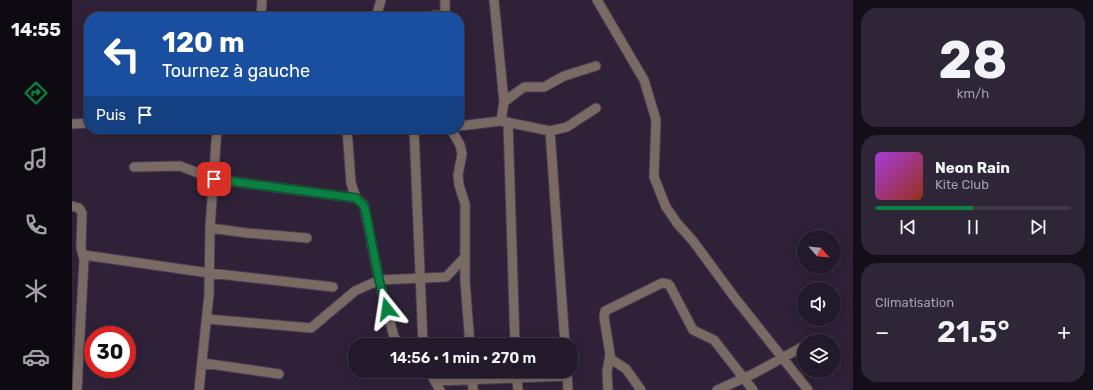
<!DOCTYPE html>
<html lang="fr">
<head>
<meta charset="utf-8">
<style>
	:root { --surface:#22192a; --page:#2e2636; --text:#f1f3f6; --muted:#a2a0a8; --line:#3f3847; --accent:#0b8043 }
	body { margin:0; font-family:Rubik,sans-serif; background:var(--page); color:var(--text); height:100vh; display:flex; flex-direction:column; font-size:15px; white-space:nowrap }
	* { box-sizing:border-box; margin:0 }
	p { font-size:13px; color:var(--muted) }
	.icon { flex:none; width:22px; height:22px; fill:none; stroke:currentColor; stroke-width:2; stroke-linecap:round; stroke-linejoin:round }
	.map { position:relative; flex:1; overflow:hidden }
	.panel { display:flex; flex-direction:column; gap:8px; padding:8px; background:#130e17; width:240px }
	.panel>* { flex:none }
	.banner { position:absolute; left:12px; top:12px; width:380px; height:122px; border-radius:16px; box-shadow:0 2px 10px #0003,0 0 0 1px var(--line); background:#1a4fa0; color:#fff; overflow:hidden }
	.needle { width:26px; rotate:117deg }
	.buttons { position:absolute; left:725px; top:230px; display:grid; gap:8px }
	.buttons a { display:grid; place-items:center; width:44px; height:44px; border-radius:50%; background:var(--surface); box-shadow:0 2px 10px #0003,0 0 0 1px var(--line); font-size:20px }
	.speed { position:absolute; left:12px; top:326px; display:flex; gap:8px; font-size:20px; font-weight:700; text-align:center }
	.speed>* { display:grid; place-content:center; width:52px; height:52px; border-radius:50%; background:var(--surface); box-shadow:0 2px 10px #0003,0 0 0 1px var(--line); line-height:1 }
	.speed .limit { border:6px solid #d22; background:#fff; color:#111 }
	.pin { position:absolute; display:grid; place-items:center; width:34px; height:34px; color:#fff; margin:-17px; border-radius:8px; box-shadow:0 2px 6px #0006 }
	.me { position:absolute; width:44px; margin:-22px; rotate:345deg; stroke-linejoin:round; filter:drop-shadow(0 0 3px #0008) }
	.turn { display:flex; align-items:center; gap:14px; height:84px; padding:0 12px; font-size:18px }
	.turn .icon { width:52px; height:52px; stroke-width:2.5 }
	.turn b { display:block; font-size:28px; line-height:34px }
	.then { display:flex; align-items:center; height:38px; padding:0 12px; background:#0003; gap:8px; font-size:15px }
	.big { font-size:30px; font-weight:600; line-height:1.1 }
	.panel .card { flex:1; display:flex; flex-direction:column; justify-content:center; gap:6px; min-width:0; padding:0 14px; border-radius:16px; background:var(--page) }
	.panel .dial { align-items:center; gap:0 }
	.dial b { font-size:52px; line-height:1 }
	.song { display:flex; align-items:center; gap:12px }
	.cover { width:48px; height:48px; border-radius:6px; background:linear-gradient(135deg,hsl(280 70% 55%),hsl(10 70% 35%)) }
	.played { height:4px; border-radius:2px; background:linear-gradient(90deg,var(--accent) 50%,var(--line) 50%) }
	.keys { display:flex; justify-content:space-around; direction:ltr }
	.heat { display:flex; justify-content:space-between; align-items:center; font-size:22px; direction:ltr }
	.trip { position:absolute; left:276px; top:338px; width:230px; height:40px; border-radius:16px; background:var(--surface); box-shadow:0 2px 10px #0003,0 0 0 1px var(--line); font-weight:600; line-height:40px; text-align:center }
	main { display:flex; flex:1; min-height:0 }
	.tab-bar { display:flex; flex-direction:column; width:72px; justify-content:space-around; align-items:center; background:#0e0a11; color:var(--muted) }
	.tab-bar .icon { width:28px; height:28px }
	.tab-bar .on { color:var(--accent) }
	.tab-bar b { font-size:18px; color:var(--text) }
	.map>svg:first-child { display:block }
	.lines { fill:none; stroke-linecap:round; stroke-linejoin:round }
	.minor-casing { stroke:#4a3e54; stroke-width:11 }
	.minor { stroke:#796b64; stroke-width:9 }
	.route-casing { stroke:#07532c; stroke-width:10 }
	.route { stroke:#0b8043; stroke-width:7 }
</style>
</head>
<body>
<main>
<nav class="tab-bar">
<b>14:55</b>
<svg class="icon on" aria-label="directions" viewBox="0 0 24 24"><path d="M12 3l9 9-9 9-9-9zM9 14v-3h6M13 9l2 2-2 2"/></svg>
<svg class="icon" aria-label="music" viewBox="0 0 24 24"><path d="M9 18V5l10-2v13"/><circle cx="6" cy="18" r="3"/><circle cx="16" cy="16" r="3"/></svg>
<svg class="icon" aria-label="phone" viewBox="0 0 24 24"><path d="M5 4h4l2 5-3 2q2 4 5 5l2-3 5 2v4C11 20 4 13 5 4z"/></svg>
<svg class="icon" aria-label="climate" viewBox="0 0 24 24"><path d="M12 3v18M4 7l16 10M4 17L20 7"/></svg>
<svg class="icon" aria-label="car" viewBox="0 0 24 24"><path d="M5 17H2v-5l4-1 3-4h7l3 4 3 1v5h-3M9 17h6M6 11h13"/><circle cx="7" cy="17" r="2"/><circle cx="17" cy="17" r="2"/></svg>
</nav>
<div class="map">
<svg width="781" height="390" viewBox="0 0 781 390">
	<rect width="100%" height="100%" fill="#2e2138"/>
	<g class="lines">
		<!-- minor casing -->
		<g class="minor-casing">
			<path id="minor" d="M422,0L432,102
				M525,0L572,80L584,120L582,177L594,207L605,223L621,241L663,298L736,390
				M189,17L190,0
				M304,17L309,0
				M360,17L362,15L373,17V0
				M387,113L388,126
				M429,121L432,102L452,87H472L492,76L524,66
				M436,122L443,345
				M0,124L17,123
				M387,126L429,121L478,131L495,127L524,108
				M275,129L279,183L284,198L292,205L307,280L322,337L329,345
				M342,129L351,345
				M379,129L388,145L390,154L386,175L387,185L393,204V281L398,345
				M478,131L493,345
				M62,167L108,166L142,179L284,198
				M0,206L7,208L10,213L9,248L12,259L5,390
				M138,228L175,233L235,238
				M12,255L137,273L261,287
				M135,319L239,328L283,291L307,280L374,277L392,258
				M741,341L742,340
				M539,359L554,369L569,390
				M131,363L207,374
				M357,371L368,390
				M400,371L401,390
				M444,371L446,390
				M495,371L496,390
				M363,381L495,376
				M127,390L137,294L138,228L145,129
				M536,390L535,372L538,354L532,317L533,311L590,283L596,284L598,286L621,330L642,340L681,390
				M645,390L681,374L732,346"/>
		</g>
		<!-- minor -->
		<use href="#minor" class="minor"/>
	</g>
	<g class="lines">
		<!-- route casing -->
		<g class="route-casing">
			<path id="route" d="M142,179L284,198L292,206L294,213L307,280L315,309"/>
		</g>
		<!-- route -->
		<use href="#route" class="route"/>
	</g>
</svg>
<div class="buttons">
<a><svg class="needle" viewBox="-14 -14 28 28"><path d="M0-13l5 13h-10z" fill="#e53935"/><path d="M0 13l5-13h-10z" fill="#a2a0a8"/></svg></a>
<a><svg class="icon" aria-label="sound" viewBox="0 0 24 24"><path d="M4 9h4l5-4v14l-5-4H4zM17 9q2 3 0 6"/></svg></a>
<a><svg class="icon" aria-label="layers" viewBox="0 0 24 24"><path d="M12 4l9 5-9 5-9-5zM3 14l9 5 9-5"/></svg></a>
</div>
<div class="speed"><div class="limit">30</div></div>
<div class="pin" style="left:142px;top:179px;background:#d93025"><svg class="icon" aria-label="arrive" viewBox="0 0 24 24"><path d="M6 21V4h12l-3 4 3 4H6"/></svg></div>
<svg class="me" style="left:315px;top:309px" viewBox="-20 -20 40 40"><path d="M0-17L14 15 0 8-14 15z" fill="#0b8043" stroke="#fff" stroke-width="4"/></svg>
<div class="trip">14:56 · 1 min · 270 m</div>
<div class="banner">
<div class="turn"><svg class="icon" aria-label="left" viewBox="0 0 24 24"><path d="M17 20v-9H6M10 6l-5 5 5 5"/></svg><div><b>120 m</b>Tournez à gauche</div></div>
<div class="then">Puis<svg class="icon" aria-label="arrive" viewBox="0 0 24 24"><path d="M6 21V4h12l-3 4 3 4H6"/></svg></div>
</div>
</div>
<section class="panel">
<div class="card dial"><b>28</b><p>km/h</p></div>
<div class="card">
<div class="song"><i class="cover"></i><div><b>Neon Rain</b><p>Kite Club</p></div></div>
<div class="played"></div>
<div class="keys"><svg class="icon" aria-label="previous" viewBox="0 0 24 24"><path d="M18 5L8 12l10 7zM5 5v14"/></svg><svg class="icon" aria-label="pause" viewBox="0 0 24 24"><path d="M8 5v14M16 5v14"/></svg><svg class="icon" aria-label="next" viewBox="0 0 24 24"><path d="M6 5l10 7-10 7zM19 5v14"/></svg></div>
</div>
<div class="card"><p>Climatisation</p>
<div class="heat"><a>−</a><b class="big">21.5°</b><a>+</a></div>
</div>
</section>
</main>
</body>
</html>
